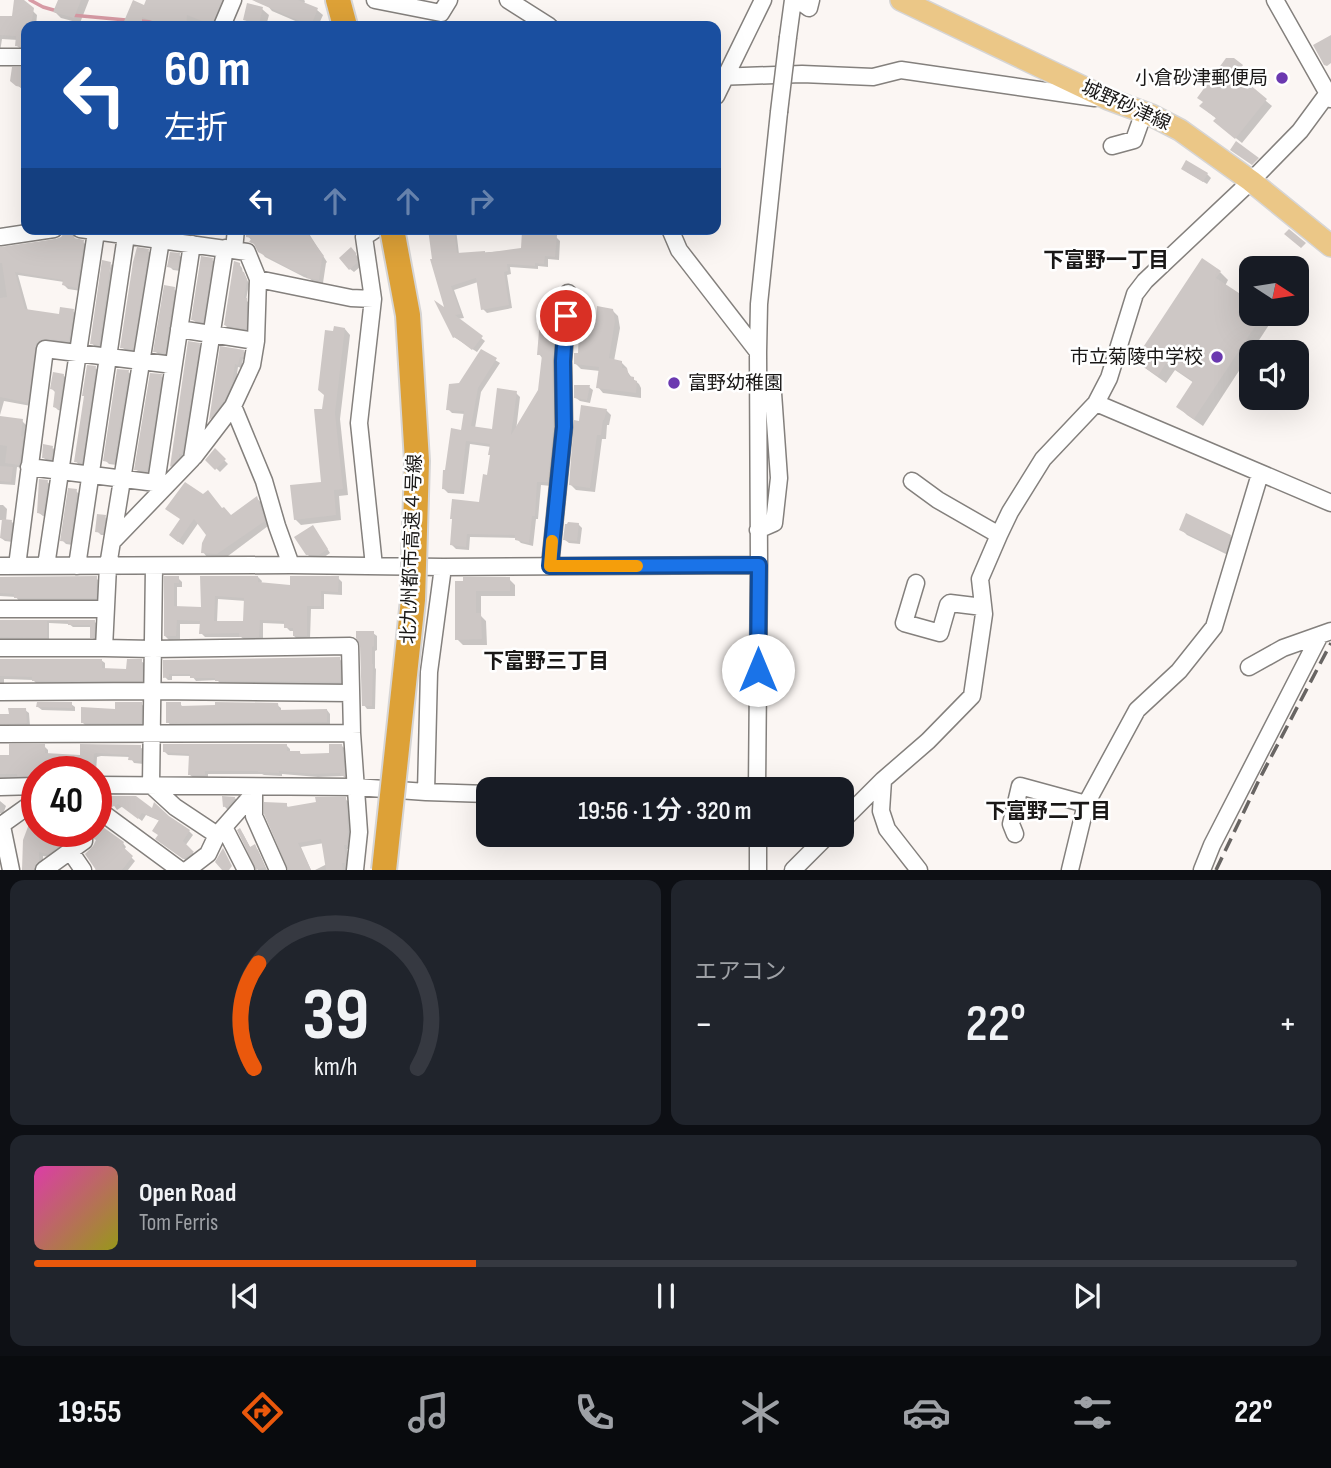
<!DOCTYPE html>
<html lang="ja">
<head>
<meta charset="utf-8">
<style>
	:root { --surface:#171b24; --page:#20242c; --text:#f1f3f6; --muted:#9ea1a6; --line:#363941; --accent:#ea580c }
	body { margin:0; font-family:"Sofia Sans Condensed","Noto Sans JP",sans-serif; background:var(--page); color:var(--text); height:100vh; display:flex; flex-direction:column; font-size:26px; white-space:nowrap }
	* { box-sizing:border-box; margin:0 }
	p { font-size:23px; color:var(--muted) }
	.icon { flex:none; width:38px; height:38px; fill:none; stroke:currentColor; stroke-width:2; stroke-linecap:round; stroke-linejoin:round }
	.map { position:relative; height:870px; overflow:hidden }
	.panel { display:flex; flex-direction:column; gap:10px; padding:10px; background:#0d0f14; flex:1 }
	.panel>* { flex:none }
	.hud { position:absolute; left:21px; top:21px; width:700px; height:214px; border-radius:14px; box-shadow:0 7px 28px #0002; background:#1a4fa0; color:#fff; overflow:hidden }
	.needle { width:46px; rotate:102deg }
	.fabs { position:absolute; left:1239px; top:256px; display:grid; gap:14px }
	.fabs a { display:grid; place-items:center; width:70px; height:70px; border-radius:14px; background:var(--surface); box-shadow:0 7px 28px #0002; font-size:35px }
	.speed { position:absolute; left:21px; top:756px; display:flex; gap:14px; font-size:35px; font-weight:700; text-align:center }
	.speed>* { display:grid; place-content:center; width:91px; height:91px; border-radius:50%; background:var(--surface); box-shadow:0 7px 28px #0002; line-height:1 }
	.speed .limit { border:10px solid #d22; background:#fff; color:#111 }
	.pin { position:absolute; display:grid; place-items:center; width:60px; height:60px; color:#fff; margin:-30px; border:4px solid #fff; border-radius:50%; box-shadow:0 2px 7px #0007 }
	.me { position:absolute; width:77px; margin:-38px; rotate:0deg; stroke-linejoin:round; filter:drop-shadow(0 0 5px #0008) }
	.turn { display:flex; align-items:center; gap:24px; height:147px; padding:0 28px; font-size:32px }
	.turn .icon { width:91px; height:91px; stroke-width:2.5 }
	.turn b { display:block; font-size:49px; line-height:60px }
	.lanes { display:flex; align-items:center; height:66px; padding:0 28px; background:#0003; justify-content:center; gap:35px; direction:ltr }
	.lanes .off { opacity:.35 }
	.big { font-size:52px; font-weight:600; line-height:1.1 }
	.panel .card { flex:1; display:flex; flex-direction:column; justify-content:center; gap:10px; min-width:0; padding:0 24px; border-radius:14px; background:var(--page) }
	.panel .dial { align-items:center; gap:0 }
	.dial svg { height:182px; overflow:visible; fill:none; stroke:var(--line); stroke-width:7; stroke-linecap:round; text-anchor:middle }
	.dial text { fill:var(--text); stroke:none }
	.song { display:flex; align-items:center; gap:21px }
	.cover { width:84px; height:84px; border-radius:10px; background:linear-gradient(135deg,hsl(320 70% 55%),hsl(60 70% 35%)) }
	.played { height:7px; border-radius:4px; background:linear-gradient(90deg,var(--accent) 35%,var(--line) 35%) }
	.keys { display:flex; justify-content:space-around; direction:ltr }
	.heat { display:flex; justify-content:space-between; align-items:center; font-size:38px; direction:ltr }
	.panel .tiles { flex:1; display:grid; gap:10px; grid-template-columns:1fr 1fr }
	.card:last-child { grid-column:span 2 }
	.trip { position:absolute; left:476px; top:777px; width:378px; height:70px; border-radius:14px; background:var(--surface); box-shadow:0 7px 28px #0002; font-weight:600; line-height:70px; text-align:center }
	.tab-bar { display:flex; height:112px; justify-content:space-around; align-items:center; background:#090b0e; color:var(--muted) }
	.tab-bar .icon { width:49px; height:49px }
	.tab-bar .active { color:var(--accent) }
	.tab-bar b { font-size:32px; color:var(--text) }
	.map>svg:first-child { display:block }
	.shadow { fill:#0003; fill-rule:evenodd }
	.lines { fill:none; stroke-linecap:round; stroke-linejoin:round }
	.stream { stroke:#d89ba5; stroke-width:3.5 }
	.building { fill:#cdc7c5; fill-rule:evenodd }
	.minor-casing { stroke:#84807d; stroke-width:19 }
	.major-casing { stroke:#d6d5d5; stroke-width:24 }
	.highway-casing { stroke:#d6d5d5; stroke-width:28 }
	.minor { stroke:#fff; stroke-width:16 }
	.major { stroke:#ebc787; stroke-width:21 }
	.highway { stroke:#dda137; stroke-width:24 }
	.rail { stroke:#686563; stroke-width:3.5; stroke-dasharray:14 7; stroke-linecap:butt }
	.minor-bridge-casing { stroke:#84807d; stroke-width:19; stroke-linecap:butt }
	.highway-bridge-casing { stroke:#d6d5d5; stroke-width:28; stroke-linecap:butt }
	.minor-bridge { stroke:#fff; stroke-width:16 }
	.highway-bridge { stroke:#dda137; stroke-width:24 }
	.route-casing { stroke:#114b97; stroke-width:18 }
	.route { stroke:#1a73e8; stroke-width:12 }
	.slow { stroke:#f59e0b; stroke-width:12 }
	.poi-dot { fill:#6b39b0; stroke:#fff; stroke-width:2.5 }
	.labels { text-anchor:middle; dominant-baseline:central; stroke-width:5; stroke-linejoin:round; paint-order:stroke }
	.poi-label { font-size:19px; fill:#1a1817; stroke:#fff; text-anchor:end }
	.street-label { font-size:19px; fill:#1a1817; stroke:#fff }
	.neighbourhood-label { font-size:21px; font-weight:bold; fill:#1a1817; stroke:#fff }
</style>
</head>
<body>
<div class="map">
<svg width="1331" height="870" viewBox="0 0 1331 870">
	<rect width="100%" height="100%" fill="#fbf6f3"/>
	<!-- shadow -->
	<path class="shadow" d="M16,0L22,1L37,15L36,26H26V51L22,50L17,46L18,40L2,39L0,52V18H14Z
		M60,0H89L80,23L61,18L55,12Z
		M148,0H231L220,26H138Z
		M269,0H304L305,1L304,4L317,10L323,15L318,26H307L272,11L267,5Z
		M262,9L269,15L266,26H248L249,23L245,19Z
		M1242,67L1248,72L1242,81L1272,106L1242,143L1222,127L1217,119L1208,112Z
		M26,69V92L24,91L12,80Z
		M1187,172L1207,174L1211,178L1207,184Z
		M26,199V227L22,223Z
		M66,229H74L73,233L75,239L83,242L87,246L81,291L68,289L64,285V282L18,275L28,311L61,316L73,311L77,315L73,345L51,342L31,406L4,401L0,415V249L62,238Z
		M203,229H231L229,235Z
		M248,229H306L327,262L326,263L323,283L313,282L310,279L304,277L265,257L248,236Z
		M430,229H456L459,254L523,250L524,229H536L535,234L556,237L560,241L559,260L548,259V267L538,266V269L510,267L511,274L507,275L512,308L487,313L483,309L478,282L454,290L464,318L457,319L485,341L477,352L454,337L434,260Z
		M351,250L359,258L360,267L354,272L350,269Z
		M148,251L152,254L136,352L126,351L122,347Z
		M179,255L183,259L181,271L173,270L169,266Z
		M212,260L216,263L206,325L197,323L193,320Z
		M111,264L114,267L102,348L95,347L92,343Z
		M239,264L242,268L243,273L246,277L249,284L246,300L249,303L248,331L228,328L225,325Z
		M1220,272L1228,280L1225,286L1246,300L1250,294L1251,295V313L1276,314L1203,426L1187,415L1179,407L1194,383L1175,370L1166,383L1145,368L1137,360Z
		M174,289L178,293L168,356L159,355L155,351Z
		M556,310L560,314L557,432L551,486L541,485L538,519H536L533,546L521,543L516,538L470,537L469,550L456,549L452,545L480,504L489,477L491,447L470,444L464,494L448,493L444,489L462,432L465,414L452,413L448,409L460,385L482,352L500,363L481,392L475,428L494,431L516,393L520,397L516,431L540,391L543,359L539,354Z
		M612,310L618,316L620,328L614,361L621,362L627,368V371L632,378L639,384L641,388V398L603,393L598,387L600,371L581,369L575,363L579,355L581,333L578,330L597,321Z
		M345,329L350,335L340,419L348,495L339,496L341,520L301,525L295,519L323,483L324,410L335,333Z
		M189,343L199,344L203,349L186,458L175,470L171,466Z
		M222,348L243,351L247,355L246,360L243,359L242,368L238,367L235,388L227,404L213,423L211,420Z
		M95,368L99,371L85,466L79,465L76,461Z
		M128,372L132,375L117,465L109,464L105,460Z
		M63,375L67,379L62,411L58,410L55,407L56,393L52,389Z
		M161,376L166,381L151,475L141,474L136,469Z
		M589,387L593,390L590,403L580,401L576,398Z
		M606,410L611,415L609,425H607L606,439H602L595,492L576,490L571,485Z
		M0,418L22,421L26,425L24,440L26,442L23,468L17,467L15,485L0,484Z
		M53,448L56,451L55,462L47,461L43,457Z
		M215,451L228,464L220,472L208,460Z
		M47,482L51,485L46,517L43,516L39,513Z
		M76,491L80,495L73,545L66,544L62,540Z
		M257,499L262,503L268,526L228,556L223,558L207,557L203,552L208,535L199,522L183,545L176,540L182,520L222,510L231,517Z
		M0,505H3L7,509L6,521L12,522L15,525L13,542L5,541L1,538L3,520H0Z
		M105,517L108,521L106,535H101L97,531Z
		M578,524L582,528L580,544L569,543L565,540Z
		M1181,529L1230,536L1236,542L1232,557L1187,535Z
		M316,531L330,553L323,558H311L307,554Z
		M258,577L262,581L261,584L292,587L338,578L342,582V595L324,594V609H311L310,639L298,640L294,636V631H290L286,627V624L263,623V640H245L241,637H205L201,633V624H180V639L169,640L165,636L166,578H178L182,582V587H177V608H202V578ZM218,599L246,601L244,622H217Z
		M0,578H96L99,581L98,601H19L16,597L0,596Z
		M509,579L515,585V596H481V616L486,621L487,645H463L457,639V583Z
		M0,621H94L97,624L96,640L91,637L92,627H73L69,624L49,623V640L15,639L0,641Z
		M373,633L377,636V650L375,651V668L376,669L375,709H367L364,705Z
		M339,658L342,662L343,685L221,684L217,680L196,681L192,676H172V680H168L165,677V662Z
		M0,659L101,660L105,663V670H128L141,661L145,664L144,683L37,684L33,680L4,679V684H0Z
		M141,703L144,707V726H86L83,723Z
		M71,704L75,707V711L42,710L38,707Z
		M180,704L184,708L277,705L281,708V711L327,710L330,714V724L171,726L168,722Z
		M25,710L29,713L30,726L0,728V715L10,716Z
		M286,745L290,749V753H300L302,755H331L341,745L345,749L347,779L343,776L318,777L282,774V776L264,775L262,774H208V778H194L190,775L191,756L168,755L164,751Z
		M44,746L48,750V755L81,757L82,746L140,747L144,750V764L134,763L130,757L101,756L97,757L96,772H37V779L0,778V757H10Z
		M108,797L153,810L168,817L189,831L193,835L185,846L196,856L188,862L161,842L160,821L146,815L142,821L123,806L117,810Z
		M235,798L238,802L232,809L228,810L224,806Z
		M345,799L350,803L352,837L351,848L347,849L349,867H346V870H315L327,864L324,843L301,847L311,870H291L286,805L289,808Z
		M0,801L6,806L3,814L0,813Z
		M38,831H78L75,843L69,838L67,848L54,858L43,856V866L40,870H24Z
		M240,831L243,834L251,849L255,847L258,850L267,870H258Z
		M123,843L126,847L124,850L135,861L128,870H95Z"/>
	<g class="lines">
		<!-- stream -->
		<path class="stream" d="M30,0L43,7L57,11
			M71,15L126,20
			M141,21L161,23
			M182,24L212,26"/>
	</g>
	<!-- building -->
	<path class="building" d="M14,0H24L34,8L31,26H26V47L15,46L16,36L0,35V16H12Z
		M58,0H81L74,18L53,12Z
		M133,0L144,5L146,0H222L212,25L187,15L186,26H160V24L142,17V26H122Z
		M252,0H298L318,8L311,26Z
		M247,3L263,7L259,24L243,20Z
		M1331,35V63L1327,66L1324,65L1313,45Z
		M1226,58H1234L1243,65L1237,74L1267,99L1235,139L1213,121L1216,118L1199,106L1203,102L1197,98Z
		M12,67H26V88L16,86L10,81Z
		M1236,141L1259,158L1252,165L1230,150Z
		M1186,160L1208,173L1203,182L1181,169Z
		M246,229H304L324,256L322,258L319,280L306,278L307,275L298,273L258,252L254,244L249,242L252,238L246,237Z
		M428,229H454L457,253L485,251V253L521,248L522,231L557,235L555,257L545,256L544,264L535,263V266L507,264L508,271L504,272L509,305L481,310L476,278L451,286L461,314L455,315L483,336L472,350L455,337L453,338L434,300L444,307L430,259H432Z
		M1289,229L1306,243L1301,248L1284,234Z
		M64,233L71,234L74,238L84,240L77,288L62,285L63,280L15,272L25,309L59,314L60,307L74,309L69,341L46,339L40,340L36,343L28,403L0,397V298L7,297L2,263H0V247L56,239L61,237Z
		M137,247L149,249L133,349L120,348L133,262Z
		M351,247L356,253L357,263L349,270L339,258Z
		M170,252L180,253L178,269L167,267Z
		M201,256L213,258L203,322L191,320Z
		M1202,258L1221,271L1216,278L1245,297L1251,289V313H1264L1194,419L1176,407L1193,381L1166,363L1158,376L1134,361Z
		M102,260L111,262L99,345L90,344Z
		M234,261L240,263V271L244,272L247,280L244,298H247L246,329L224,325Z
		M164,285L175,287L165,353L153,352Z
		M597,306L613,309L615,321L609,358L622,361V368H627L629,376L634,377V380L637,381L636,393L596,388L599,367L574,364V353H578L579,331L576,330L577,316L596,319Z
		M541,307L556,308L552,361L553,427L548,482H537L535,516H532L529,543L515,540V535L467,534L466,547L450,545L452,519H450L452,499L479,502L483,474L487,475L490,455H488L490,444L466,441L460,491L442,489L443,470H445L451,428L461,430L464,411L446,410L449,384L459,383L481,349L497,358L478,388L471,426L492,429L497,388L517,391L511,435L538,390L542,355H537Z
		M334,326L345,328L335,413L343,489L334,490L336,515L294,520L290,485L321,482L314,409H322L324,395L318,390L325,330L333,331Z
		M188,341L200,343L182,454H179V458L170,467Z
		M220,346L244,350L243,357H240L238,365L235,364L232,384L224,401L209,421Z
		M87,365L96,366L82,463L74,462L84,396H82Z
		M117,369L129,370L114,463L103,461Z
		M53,372L64,374L59,409L53,407L55,390L50,389Z
		M150,373L162,374L147,471L134,470Z
		M574,385H590L587,400L574,398Z
		M581,405L607,409L604,420H603L601,435H597L590,488L569,485L574,420L579,421Z
		M0,416L23,419L21,436L23,437L19,465L5,463L7,446L0,445Z
		M43,444L53,446L51,459L42,458Z
		M215,448L226,459L215,470L205,460Z
		M0,466L13,467L11,482L0,481Z
		M39,479L48,480L43,514L37,513Z
		M185,482L203,494L208,490L222,508L224,507L231,515L257,496L265,521L217,554L201,553L202,543L206,535L194,519L178,542L169,535L180,519L165,509Z
		M68,488L77,489L70,542L60,541Z
		M1186,513L1231,535L1226,552L1179,530Z
		M97,514L106,515L103,533L95,532Z
		M2,519L12,520L10,540L0,538Z
		M568,522L579,523L577,541L563,540L565,524H567Z
		M313,525L328,549L319,555H306L294,537Z
		M97,576L96,598H14V594L0,593V577Z
		M164,576H179V583H174V606L201,607L200,576H258V582L290,585V576H339L338,592L321,591V606H307V636H293V628H284V621L260,620L259,637H239V633L199,634L200,621L177,620L176,636H164ZM215,596L244,598L243,621H214Z
		M463,577H510V591H476V613H481L482,639L455,640V581H463Z
		M0,620H95L94,638H90V625H68V621H47V638L0,637Z
		M356,631H374V646L372,647V664H373L372,706H362L360,646L356,638Z
		M340,657V682L215,681V678H190V674H169V677L163,678V660Z
		M0,659H102V668L126,669L127,659H142V681H32V677L0,676Z
		M37,702H72V708L36,707Z
		M115,702H142L141,723H81V707L115,709Z
		M166,702H181V706L215,705V702L278,703L279,710L327,709V722L166,723Z
		M8,708H26L27,723L0,724V714H9Z
		M9,744H45V753L80,755V744L141,745V761L128,760L129,755L96,753L94,754L93,770L48,769V772H37V776H17V774H0V755H9Z
		M163,744H287V751H300V754L329,753V744H342L345,776H341L340,773L313,774L279,771V773L258,772V771H205V775H188L189,754L163,752Z
		M105,796H136L152,808L154,802L169,816L190,830L183,841L194,852L183,859L155,839L158,835L152,831L159,820L142,813L138,819L118,804L112,807Z
		M222,796L235,797V798L228,806L223,807Z
		M315,797H346L348,832L347,845H344L346,857L345,863H342L343,870H326L321,839L298,843L311,870H288L264,814V802L287,803V807L316,802Z
		M37,812V831H65L63,843L48,854L39,852V861L35,865L34,870H22L23,840L32,816Z
		M100,825L124,842L122,846L133,856L122,870H96L85,854L93,846L96,840L94,839V833Z
		M240,828L250,847L255,844L265,867L256,870L237,830Z
		M223,848L232,866L229,870H222L215,862Z"/>
	<g class="lines">
		<!-- minor casing -->
		<g class="minor-casing">
			<path id="minor" d="M375,0L441,13L449,0
				M508,0L549,26
				M798,0L809,8L811,0
				M1275,0L1331,99
				M222,26L233,0
				M788,37L793,0
				M0,57H26
				M716,77L802,74L873,77L901,70L1095,98
				M716,96L763,0
				M1112,146L1134,140L1144,112
				M80,229L247,252L258,279L256,341L252,365L233,406L264,481L277,526L291,565
				M670,229L679,250L758,352
				M0,237L54,229
				M161,240L108,566L104,648L153,649L350,646L352,733L359,832L355,870
				M234,250L236,229
				M258,279L351,298L373,299
				M179,329L256,341
				M758,380L773,393L779,478L774,523L758,530
				M1096,403L1331,503
				M194,457L233,406
				M29,467L156,483L192,244
				M912,481L938,500L999,535
				M112,542L192,459L225,248
				M0,566L291,565L443,567L759,565
				M17,566L45,349L173,365
				M46,566L96,232
				M77,566L127,229
				M374,566L359,423L373,299L364,237L376,229
				M550,566L564,427L563,361L568,293
				M154,567L151,785L175,807L217,835
				M916,583L904,623L940,633L948,605L950,603L983,607
				M0,609H106
				M0,648H104
				M1249,667L1283,648L1331,631
				M0,692L152,691L351,693
				M0,734L352,733
				M883,780L881,811L887,829L919,870
				M96,785L356,787L426,792L488,794
				M0,787L37,786
				M254,789V816L278,870
				M757,789L759,565L758,352L759,304L779,112
				M426,792L429,672L443,567
				M96,801L104,814L180,870
				M842,821L883,780L928,741L972,696L984,614L980,579L999,535L1010,512L1043,459L1096,403L1109,378L1135,294L1145,281L1251,181L1300,131L1328,93
				M0,826L28,806L37,794
				M2,826L11,870
				M224,827L246,870
				M1015,834L1011,824L1020,786L1086,804
				M758,835V870
				M70,851L83,870
				M44,870L84,841V831
				M187,870L208,854L217,835L254,793
				M793,870L828,835
				M1070,870L1086,804L1137,710L1179,671L1214,627L1260,474
				M1202,870L1212,845L1320,635"/>
		</g>
		<!-- major casing -->
		<g class="major-casing">
			<path id="major" d="M901,0L1108,99L1151,115L1180,130L1251,181L1331,246"/>
		</g>
		<!-- highway casing -->
		<g class="highway-casing">
			<path id="highway" d="M338,0L345,26"/>
		</g>
		<!-- minor -->
		<use href="#minor" class="minor"/>
		<!-- major -->
		<use href="#major" class="major"/>
		<!-- highway -->
		<use href="#highway" class="highway"/>
		<!-- rail -->
		<path class="rail" d="M1216,870L1260,778L1331,643"/>
		<!-- minor-bridge casing -->
		<g class="minor-bridge-casing">
			<path id="minor-bridge" d="M779,112L788,37"/>
		</g>
		<!-- highway-bridge casing -->
		<g class="highway-bridge-casing">
			<path id="highway-bridge" d="M384,870L413,600L417,461L408,315L392,229"/>
		</g>
		<!-- minor-bridge -->
		<use href="#minor-bridge" class="minor-bridge"/>
		<!-- highway-bridge -->
		<use href="#highway-bridge" class="highway-bridge"/>
	</g>
	<g class="lines">
		<!-- route casing -->
		<g class="route-casing">
			<path id="route" d="M566,316L563,361L564,427L550,566L759,565L758,670"/>
		</g>
		<!-- route -->
		<use href="#route" class="route"/>
		<!-- slow -->
		<path class="slow" d="M552,541L550,566H637"/>
	</g>
	<!-- markers -->
	<g class="poi-dot">
		<circle cx="1282" cy="78" r="7"/>
		<circle cx="1217" cy="357" r="7"/>
		<circle cx="674" cy="383" r="7"/>
	</g>
	<g class="labels">
		<!-- poi labels -->
		<g class="poi-label">
			<text x="1268" y="78">小倉砂津郵便局</text>
			<text x="1203" y="357">市立菊陵中学校</text>
			<text x="688" y="383" text-anchor="start">富野幼稚園</text>
		</g>
		<!-- street labels -->
		<g class="street-label">
			<text transform="translate(1126 106) rotate(24)">城野砂津線</text>
			<text transform="translate(412 549) rotate(-88)">北九州都市高速４号線</text>
		</g>
		<!-- neighbourhood labels -->
		<g class="neighbourhood-label">
			<text x="1106" y="260">下富野一丁目</text>
			<text x="546" y="661">下富野三丁目</text>
			<text x="1048" y="811">下富野二丁目</text>
		</g>
	</g>
</svg>
<div class="fabs">
<a><svg class="needle" viewBox="-14 -14 28 28"><path d="M0-13l5 13h-10z" fill="#e53935"/><path d="M0 13l5-13h-10z" fill="#9ea1a6"/></svg></a>
<a><svg class="icon" aria-label="sound" viewBox="0 0 24 24"><path d="M4 9h4l5-4v14l-5-4H4zM17 9q2 3 0 6"/></svg></a>
</div>
<div class="speed"><div class="limit">40</div></div>
<div class="pin" style="left:566px;top:316px;background:#d93025"><svg class="icon" aria-label="arrive" viewBox="0 0 24 24"><path d="M6 21V4h12l-3 4 3 4H6"/></svg></div>
<svg class="me" style="left:758px;top:670px" viewBox="-20 -20 40 40"><circle r="19" fill="#fff"/><path d="M0-13L10 11 0 6-10 11z" fill="#1a73e8"/></svg>
<div class="trip">19:56 · 1 分 · 320 m</div>
<div class="hud">
<div class="turn"><svg class="icon" aria-label="left" viewBox="0 0 24 24"><path d="M17 20v-9H6M10 6l-5 5 5 5"/></svg><div><b>60 m</b>左折</div></div>
<div class="lanes"><svg class="icon" aria-label="left" viewBox="0 0 24 24"><path d="M17 20v-9H6M10 6l-5 5 5 5"/></svg><svg class="icon off" aria-label="ahead" viewBox="0 0 24 24"><path d="M12 20V5M6 11l6-6 6 6"/></svg><svg class="icon off" aria-label="ahead" viewBox="0 0 24 24"><path d="M12 20V5M6 11l6-6 6 6"/></svg><svg class="icon off" aria-label="right" viewBox="0 0 24 24"><path d="M7 20v-9h11M14 6l5 5-5 5"/></svg></div>
</div>
</div>
<section class="panel">
<div class="tiles">
<div class="card dial"><svg viewBox="0 0 100 80">
<path d="M14 69A42 42 0 1 1 86 69"/>
<path d="M14 69A42 42 0 0 1 16 23" stroke="#ea580c"/>
<text x="50" y="56" font-size="32" font-weight="700">39</text>
<text x="50" y="72" font-size="11">km/h</text>
</svg></div>
<div class="card"><p>エアコン</p>
<div class="heat"><a>−</a><b class="big">22°</b><a>+</a></div>
</div>
<div class="card">
<div class="song"><i class="cover"></i><div><b>Open Road</b><p>Tom Ferris</p></div></div>
<div class="played"></div>
<div class="keys"><svg class="icon" aria-label="previous" viewBox="0 0 24 24"><path d="M18 5L8 12l10 7zM5 5v14"/></svg><svg class="icon" aria-label="pause" viewBox="0 0 24 24"><path d="M8 5v14M16 5v14"/></svg><svg class="icon" aria-label="next" viewBox="0 0 24 24"><path d="M6 5l10 7-10 7zM19 5v14"/></svg></div>
</div>
</div>
</section>
<nav class="tab-bar">
<b>19:55</b>
<svg class="icon active" aria-label="directions" viewBox="0 0 24 24"><path d="M12 3l9 9-9 9-9-9zM9 14v-3h6M13 9l2 2-2 2"/></svg>
<svg class="icon" aria-label="music" viewBox="0 0 24 24"><path d="M9 18V5l10-2v13"/><circle cx="6" cy="18" r="3"/><circle cx="16" cy="16" r="3"/></svg>
<svg class="icon" aria-label="phone" viewBox="0 0 24 24"><path d="M5 4h4l2 5-3 2q2 4 5 5l2-3 5 2v4C11 20 4 13 5 4z"/></svg>
<svg class="icon" aria-label="climate" viewBox="0 0 24 24"><path d="M12 3v18M4 7l16 10M4 17L20 7"/></svg>
<svg class="icon" aria-label="car" viewBox="0 0 24 24"><path d="M5 17H2v-5l4-1 3-4h7l3 4 3 1v5h-3M9 17h6M6 11h13"/><circle cx="7" cy="17" r="2"/><circle cx="17" cy="17" r="2"/></svg>
<svg class="icon" aria-label="filters" viewBox="0 0 24 24"><path d="M4 7h16M4 17h16"/><circle cx="9" cy="7" r="2"/><circle cx="15" cy="17" r="2"/></svg>
<b>22°</b>
</nav>
</body>
</html>
